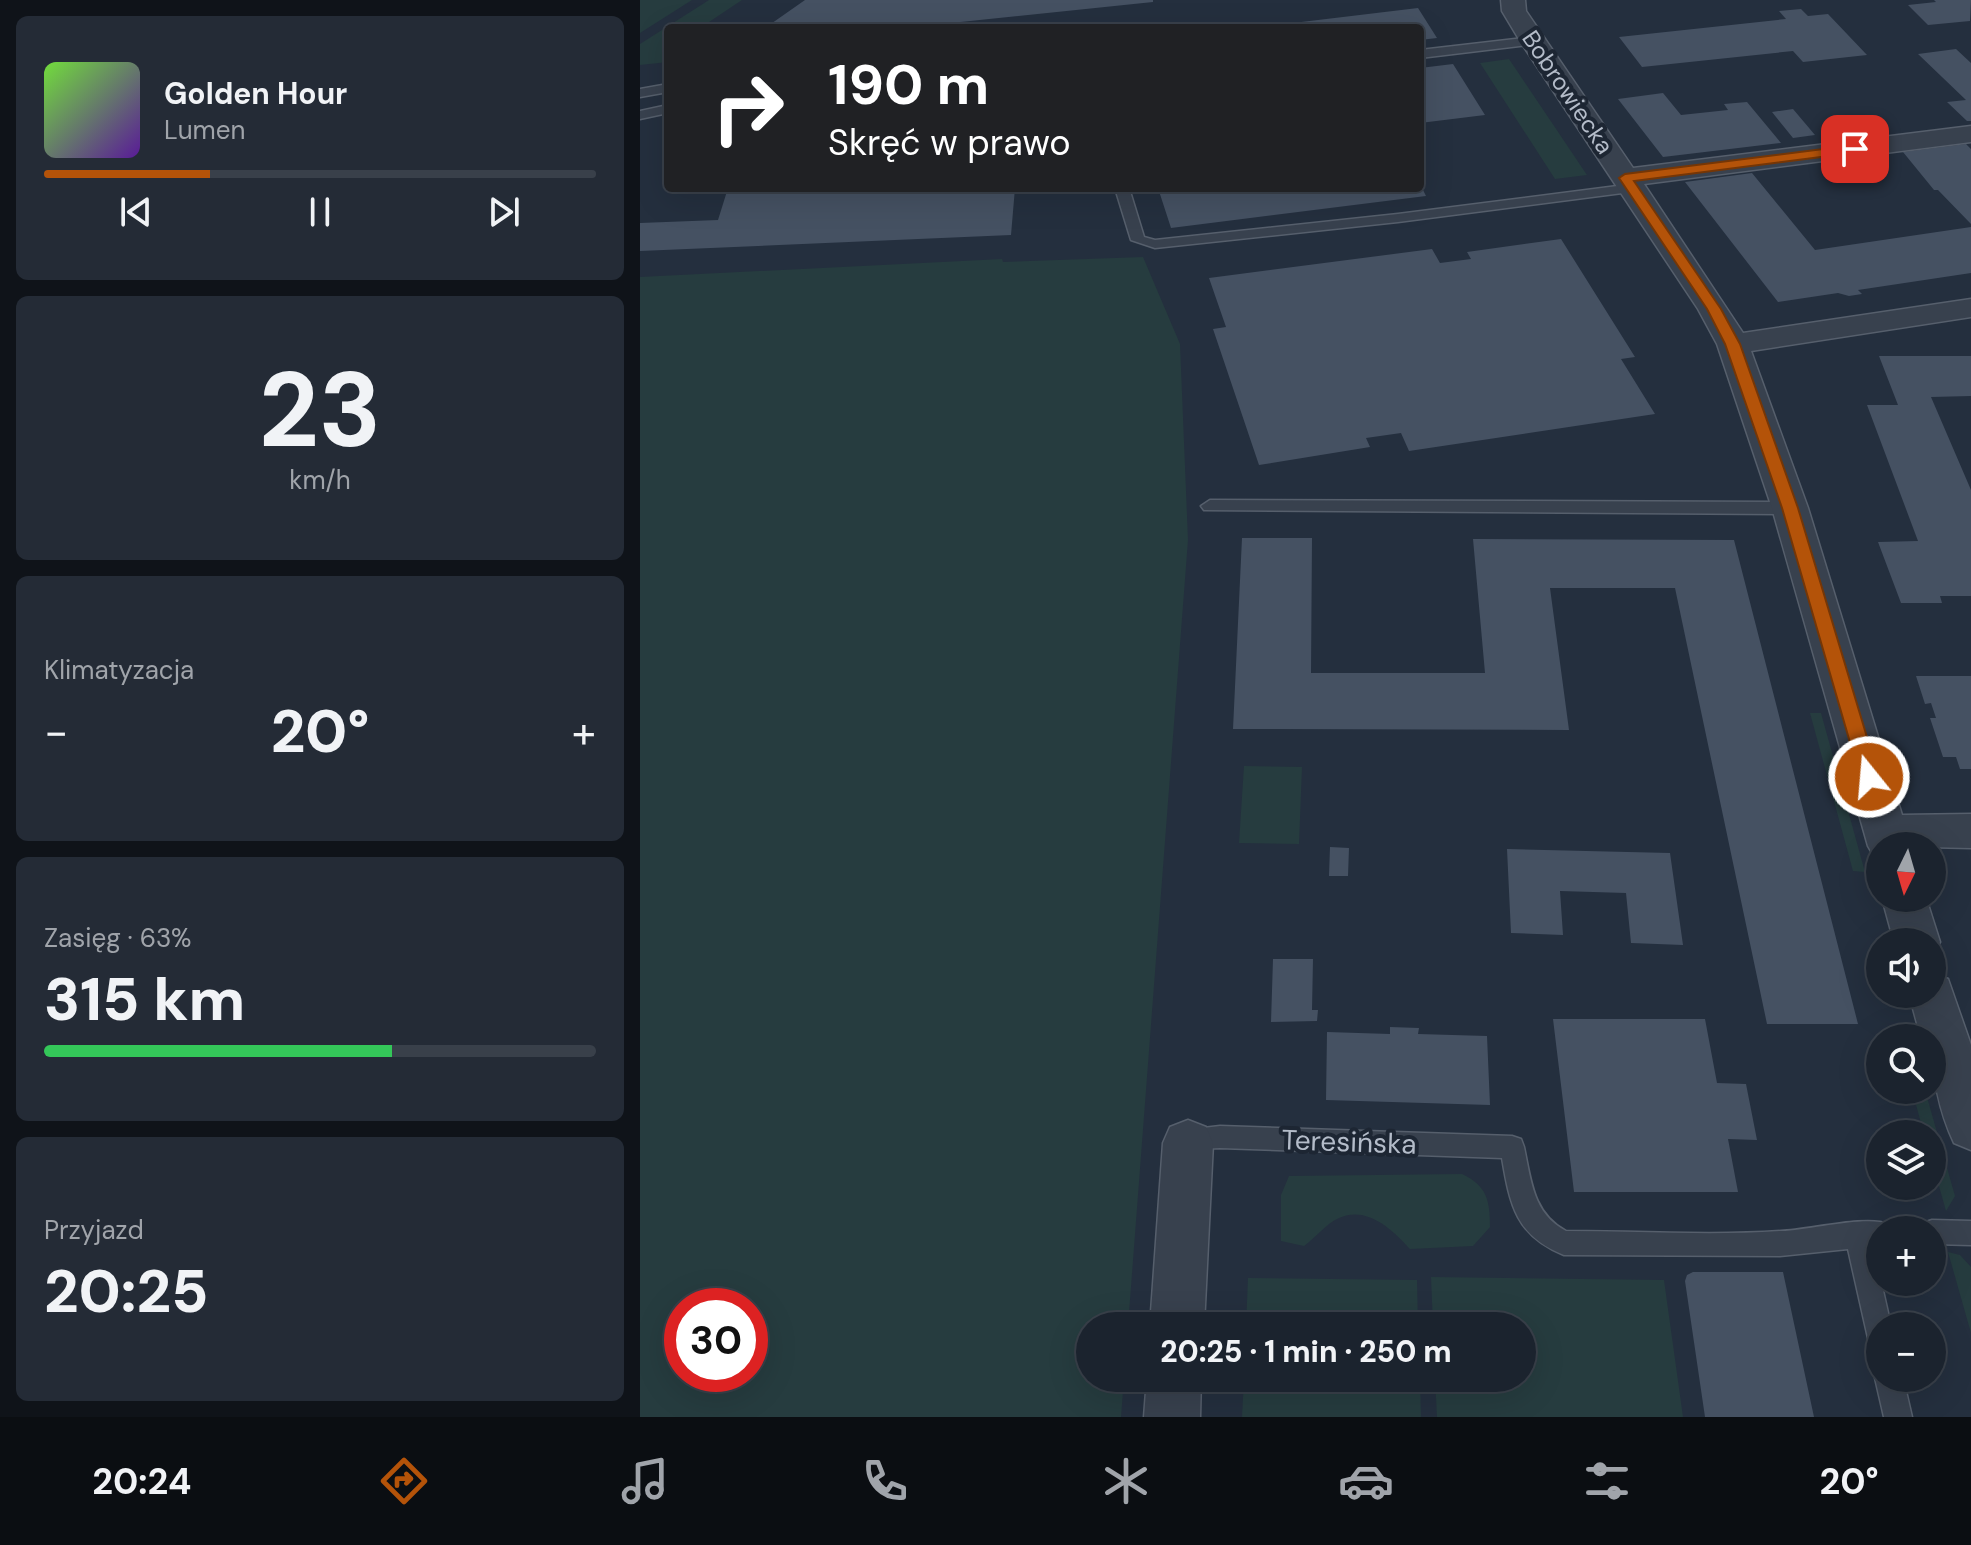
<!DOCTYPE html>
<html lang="pl">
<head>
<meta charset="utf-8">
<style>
	:root { --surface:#1b232e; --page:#242b36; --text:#f1f3f6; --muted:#a0a4aa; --line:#39404a; --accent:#b45309 }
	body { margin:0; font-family:"DM Sans",sans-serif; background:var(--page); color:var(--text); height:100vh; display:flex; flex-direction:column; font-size:30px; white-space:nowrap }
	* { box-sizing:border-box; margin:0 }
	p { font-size:26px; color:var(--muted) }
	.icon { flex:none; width:44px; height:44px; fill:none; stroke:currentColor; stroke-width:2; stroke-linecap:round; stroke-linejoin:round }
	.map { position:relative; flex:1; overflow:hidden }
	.sheet { display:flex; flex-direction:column; gap:16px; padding:16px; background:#0f1319; width:640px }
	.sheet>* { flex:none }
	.hud { position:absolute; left:24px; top:24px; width:760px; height:168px; border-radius:8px; box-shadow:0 8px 32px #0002,0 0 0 2px var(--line); background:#202124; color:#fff; overflow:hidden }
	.needle { width:52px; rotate:185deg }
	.tools { position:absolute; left:1226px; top:832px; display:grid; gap:16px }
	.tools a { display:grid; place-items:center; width:80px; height:80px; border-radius:50%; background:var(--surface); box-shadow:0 8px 32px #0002,0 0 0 2px var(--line); font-size:40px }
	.speed { position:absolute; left:24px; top:1288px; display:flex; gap:16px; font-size:40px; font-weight:700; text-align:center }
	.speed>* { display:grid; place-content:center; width:104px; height:104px; border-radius:50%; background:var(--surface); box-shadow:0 8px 32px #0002,0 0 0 2px var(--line); line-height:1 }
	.speed .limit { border:12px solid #d22; background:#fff; color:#111 }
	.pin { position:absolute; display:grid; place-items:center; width:68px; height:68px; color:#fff; margin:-34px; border-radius:16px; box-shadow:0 4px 12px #0006 }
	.me { position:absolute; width:88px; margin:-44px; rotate:343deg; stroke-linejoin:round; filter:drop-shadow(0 0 6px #0008) }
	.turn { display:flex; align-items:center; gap:28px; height:168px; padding:0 32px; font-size:36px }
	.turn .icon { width:104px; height:104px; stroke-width:2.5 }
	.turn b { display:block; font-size:56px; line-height:68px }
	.big { font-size:60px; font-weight:800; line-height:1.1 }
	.sheet .card { flex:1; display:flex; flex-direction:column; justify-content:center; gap:12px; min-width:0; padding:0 28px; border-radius:12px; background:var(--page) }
	.sheet .dial { align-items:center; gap:0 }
	.dial b { font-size:104px; line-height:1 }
	.song { display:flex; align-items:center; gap:24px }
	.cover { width:96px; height:96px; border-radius:12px; background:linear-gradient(135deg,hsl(100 70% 55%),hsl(270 70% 35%)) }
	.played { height:8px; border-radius:4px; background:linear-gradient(90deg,var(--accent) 30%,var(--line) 30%) }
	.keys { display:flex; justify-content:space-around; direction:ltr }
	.heat { display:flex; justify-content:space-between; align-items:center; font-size:44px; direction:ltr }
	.charge { height:12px; border-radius:6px; background:linear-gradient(90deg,#34c759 63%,var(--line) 0) }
	.trip { position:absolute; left:436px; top:1312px; width:460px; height:80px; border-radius:40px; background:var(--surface); box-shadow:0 8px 32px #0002,0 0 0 2px var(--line); font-weight:800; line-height:80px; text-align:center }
	.tabs { display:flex; height:128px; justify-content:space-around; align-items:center; background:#0b0e12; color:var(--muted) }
	.tabs .icon { width:56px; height:56px }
	.tabs .current { color:var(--accent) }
	.tabs b { font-size:36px; color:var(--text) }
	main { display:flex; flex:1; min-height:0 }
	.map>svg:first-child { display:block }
	.green { fill:#263c3f; fill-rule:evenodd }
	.building { fill:#455162 }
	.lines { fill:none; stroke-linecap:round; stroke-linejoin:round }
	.service-casing { stroke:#565f6c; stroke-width:3 }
	.minor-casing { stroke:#565f6c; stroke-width:3 }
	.service { fill:#38414e; fill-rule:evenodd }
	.minor { fill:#38414e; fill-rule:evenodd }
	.route { fill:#b45309; stroke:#753606; stroke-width:2 }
	.labels { text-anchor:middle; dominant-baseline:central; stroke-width:8; stroke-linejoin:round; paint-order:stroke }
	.street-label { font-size:24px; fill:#b4bcc9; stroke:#1d2633 }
	.near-street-label { font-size:28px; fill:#b4bcc9; stroke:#1d2633 }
</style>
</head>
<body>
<main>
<section class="sheet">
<div class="card">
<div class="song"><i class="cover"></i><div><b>Golden Hour</b><p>Lumen</p></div></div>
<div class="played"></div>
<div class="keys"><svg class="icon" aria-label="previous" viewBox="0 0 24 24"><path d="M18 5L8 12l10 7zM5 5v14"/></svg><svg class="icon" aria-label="pause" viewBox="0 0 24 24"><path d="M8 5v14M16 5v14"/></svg><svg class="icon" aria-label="next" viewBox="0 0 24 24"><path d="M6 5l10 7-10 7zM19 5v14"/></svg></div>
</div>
<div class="card dial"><b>23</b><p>km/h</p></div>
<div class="card"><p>Klimatyzacja</p>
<div class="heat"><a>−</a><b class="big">20°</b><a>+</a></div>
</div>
<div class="card"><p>Zasięg · 63%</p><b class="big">315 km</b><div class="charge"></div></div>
<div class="card"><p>Przyjazd</p><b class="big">20:25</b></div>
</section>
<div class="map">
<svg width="1331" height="1417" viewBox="0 0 1331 1417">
	<rect width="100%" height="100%" fill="#242f3e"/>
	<!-- green -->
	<path class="green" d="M0,0H52L0,33Z
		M69,0H102L60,28H28V50L23,53L28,55V62L0,65V44Z
		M869,59L947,175L915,179L840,63Z
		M503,257L540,344L548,540L488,1326H450V1378H484L481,1417H0V277L362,259L363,262ZM42,1306H110V1374H42Z
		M1170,713H1181L1225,872L1213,871Z
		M604,766L662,767L659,844L599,843Z
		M1272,1090H1285L1315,1196L1306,1211L1292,1161V1134H1284Z
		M822,1174C847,1186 850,1200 850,1227L833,1246L770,1249C753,1230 727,1205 699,1218C687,1223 675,1238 664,1246L641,1241V1195L649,1176Z
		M1308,1252L1320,1255L1331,1267V1333Z
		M791,1277L1024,1280L1043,1417H797L795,1378H882V1326H793Z
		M608,1278L777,1280L778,1326H606Z
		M604,1378H780L781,1417H602Z"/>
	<!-- building -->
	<path class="building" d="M165,0H513V2L263,28H125Z
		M1294,0H1331L1330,21L1288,25L1268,5L1296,2Z
		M778,8L797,38L780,40V28H612Z
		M1161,9L1168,16L1188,14L1227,55L1163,62L1153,51L1002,67L979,37L1146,19L1139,11Z
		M1316,49L1331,63V121H1327L1307,102L1326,100L1278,54Z
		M813,64L845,115L780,123V68Z
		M1023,93L1041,115L1088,110L1084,104L1107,102L1141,143L1023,157L978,99Z
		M1153,109L1175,135L1153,138L1132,112Z
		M1326,144L1331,149V224L1298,190H1294L1263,152Z
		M1112,173L1175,250L1331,227V273L1218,290L1222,294L1209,296L1198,293L1138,302L1045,182Z
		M88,188H375L371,235L0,251V223L78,220Z
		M518,188H782L786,196L531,228Z
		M921,239L995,357L981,359L1015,414L769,451L761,433L726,438L730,447L619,465L573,329L586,327L569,278L792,249L800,263L831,259L827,252Z
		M1239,356H1331V396L1291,397L1331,490V596H1300L1302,603H1261L1238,542L1278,541L1227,405H1258Z
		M602,538H672L671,673H845L833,539L1094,540L1218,1024H1127L1035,588H910L929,730L593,729Z
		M1276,676H1331V769H1320L1316,757H1303L1290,718H1296L1291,703L1285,704Z
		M690,847L709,848L708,876H689Z
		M867,849L1030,853L1043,945L991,943L986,893L920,891L923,935L871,933Z
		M633,959H673L672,1010H678L677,1021L631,1022Z
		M913,1019H1065L1077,1083L1106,1084L1117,1140L1088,1139L1098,1192H934Z
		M750,1027L779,1028L778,1034L847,1036L850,1105L686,1100L687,1032L750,1034Z
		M1053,1272H1143L1174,1417H1065L1045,1281L1047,1275Z"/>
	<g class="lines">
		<!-- service casing -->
		<g class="service-casing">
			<path id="service" d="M893,37L899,41L897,44L780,58V50Z
				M28,84V92L0,97V89Z
				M28,105V113L0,119V111Z
				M993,184L1000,188L998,191L758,222L515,248L491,240L475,188H489L504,237L515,240L758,214Z
				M570,500L1150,502L1159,508L1150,514L564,510L561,506Z
				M580,1126L872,1136L881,1139L884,1147C891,1180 893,1214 926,1231C997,1231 1070,1236 1141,1231C1170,1230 1225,1215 1249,1224L1252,1230H1240V1245L1233,1246L1251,1326H1240V1350L1230,1347L1208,1249L1140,1256L924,1255C876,1236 870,1205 862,1158L580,1148L559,1149L548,1154L539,1151L536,1143L546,1130Z
				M1292,1220L1331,1221V1245L1292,1244V1230H1280L1283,1223Z
				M1239,1368L1240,1378H1263L1272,1417H1244L1235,1378Z"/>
		</g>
		<!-- minor casing -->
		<g class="minor-casing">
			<path id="minor" d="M861,0H885L886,11L993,168L1331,126V142L1004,184L1103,333L1331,299V317L1111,351L1168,508L1262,815L1331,814V848L1240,846V860L1235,858L1228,846L1132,508L1077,344L1058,309L880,41L862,11Z
				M1242,898H1286L1300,942L1293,955L1292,942H1254Z
				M1292,973L1308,979L1331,1045V1150L1314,1143C1298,1109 1292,1075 1292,1038H1281L1269,994H1292Z
				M548,1120L566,1127L573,1143L564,1326H510L523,1143L530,1127Z
				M507,1378H561L560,1417H504Z"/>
		</g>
		<!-- service -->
		<use href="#service" class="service"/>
		<!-- minor -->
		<use href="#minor" class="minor"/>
	</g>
	<!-- route -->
	<path class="route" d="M1215,145L1220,146V152L994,181L1081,309L1100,344L1158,508L1239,777L1229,784L1220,777L1142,508L1085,344L1067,309L979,178L985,174Z"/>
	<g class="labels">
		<!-- street labels -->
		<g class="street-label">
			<text transform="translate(928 92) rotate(56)">Bobrowiecka</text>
		</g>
		<!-- near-street labels -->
		<g class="near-street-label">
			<text transform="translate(709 1142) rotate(2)">Teresińska</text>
		</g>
	</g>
</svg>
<div class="tools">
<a><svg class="needle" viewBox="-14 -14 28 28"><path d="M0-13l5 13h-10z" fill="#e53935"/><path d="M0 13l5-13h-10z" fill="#a0a4aa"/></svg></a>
<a><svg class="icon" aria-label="sound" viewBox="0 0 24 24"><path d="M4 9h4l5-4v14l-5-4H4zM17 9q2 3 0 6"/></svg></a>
<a><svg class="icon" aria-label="search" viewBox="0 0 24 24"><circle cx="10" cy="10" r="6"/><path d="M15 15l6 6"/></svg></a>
<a><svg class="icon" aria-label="layers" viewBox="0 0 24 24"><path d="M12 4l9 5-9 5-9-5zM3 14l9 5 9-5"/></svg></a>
<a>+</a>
<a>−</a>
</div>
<div class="speed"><div class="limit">30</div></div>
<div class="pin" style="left:1215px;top:149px;background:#d93025"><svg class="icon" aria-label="arrive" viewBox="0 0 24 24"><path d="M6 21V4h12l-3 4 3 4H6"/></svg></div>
<svg class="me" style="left:1229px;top:777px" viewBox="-20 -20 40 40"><circle r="17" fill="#b45309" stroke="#fff" stroke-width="3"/><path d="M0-11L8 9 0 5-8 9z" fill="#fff"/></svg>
<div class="trip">20:25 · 1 min · 250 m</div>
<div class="hud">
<div class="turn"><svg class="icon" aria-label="right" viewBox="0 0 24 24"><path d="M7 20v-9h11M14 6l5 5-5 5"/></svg><div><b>190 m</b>Skręć w prawo</div></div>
</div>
</div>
</main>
<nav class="tabs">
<b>20:24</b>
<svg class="icon current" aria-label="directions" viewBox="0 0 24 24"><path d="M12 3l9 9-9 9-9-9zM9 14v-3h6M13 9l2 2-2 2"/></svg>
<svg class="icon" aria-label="music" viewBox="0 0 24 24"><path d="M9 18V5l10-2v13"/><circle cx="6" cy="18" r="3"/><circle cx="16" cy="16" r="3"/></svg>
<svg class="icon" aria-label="phone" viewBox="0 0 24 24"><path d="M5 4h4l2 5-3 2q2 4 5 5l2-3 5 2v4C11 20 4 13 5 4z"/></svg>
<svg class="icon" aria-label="climate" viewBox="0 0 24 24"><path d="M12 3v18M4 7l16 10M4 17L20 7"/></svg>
<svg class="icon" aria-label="car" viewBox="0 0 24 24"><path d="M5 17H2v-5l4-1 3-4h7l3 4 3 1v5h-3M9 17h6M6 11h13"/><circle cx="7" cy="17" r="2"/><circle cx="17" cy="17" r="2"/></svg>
<svg class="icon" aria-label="filters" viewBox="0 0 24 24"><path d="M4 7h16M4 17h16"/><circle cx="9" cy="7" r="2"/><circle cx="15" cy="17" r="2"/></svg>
<b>20°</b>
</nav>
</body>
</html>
